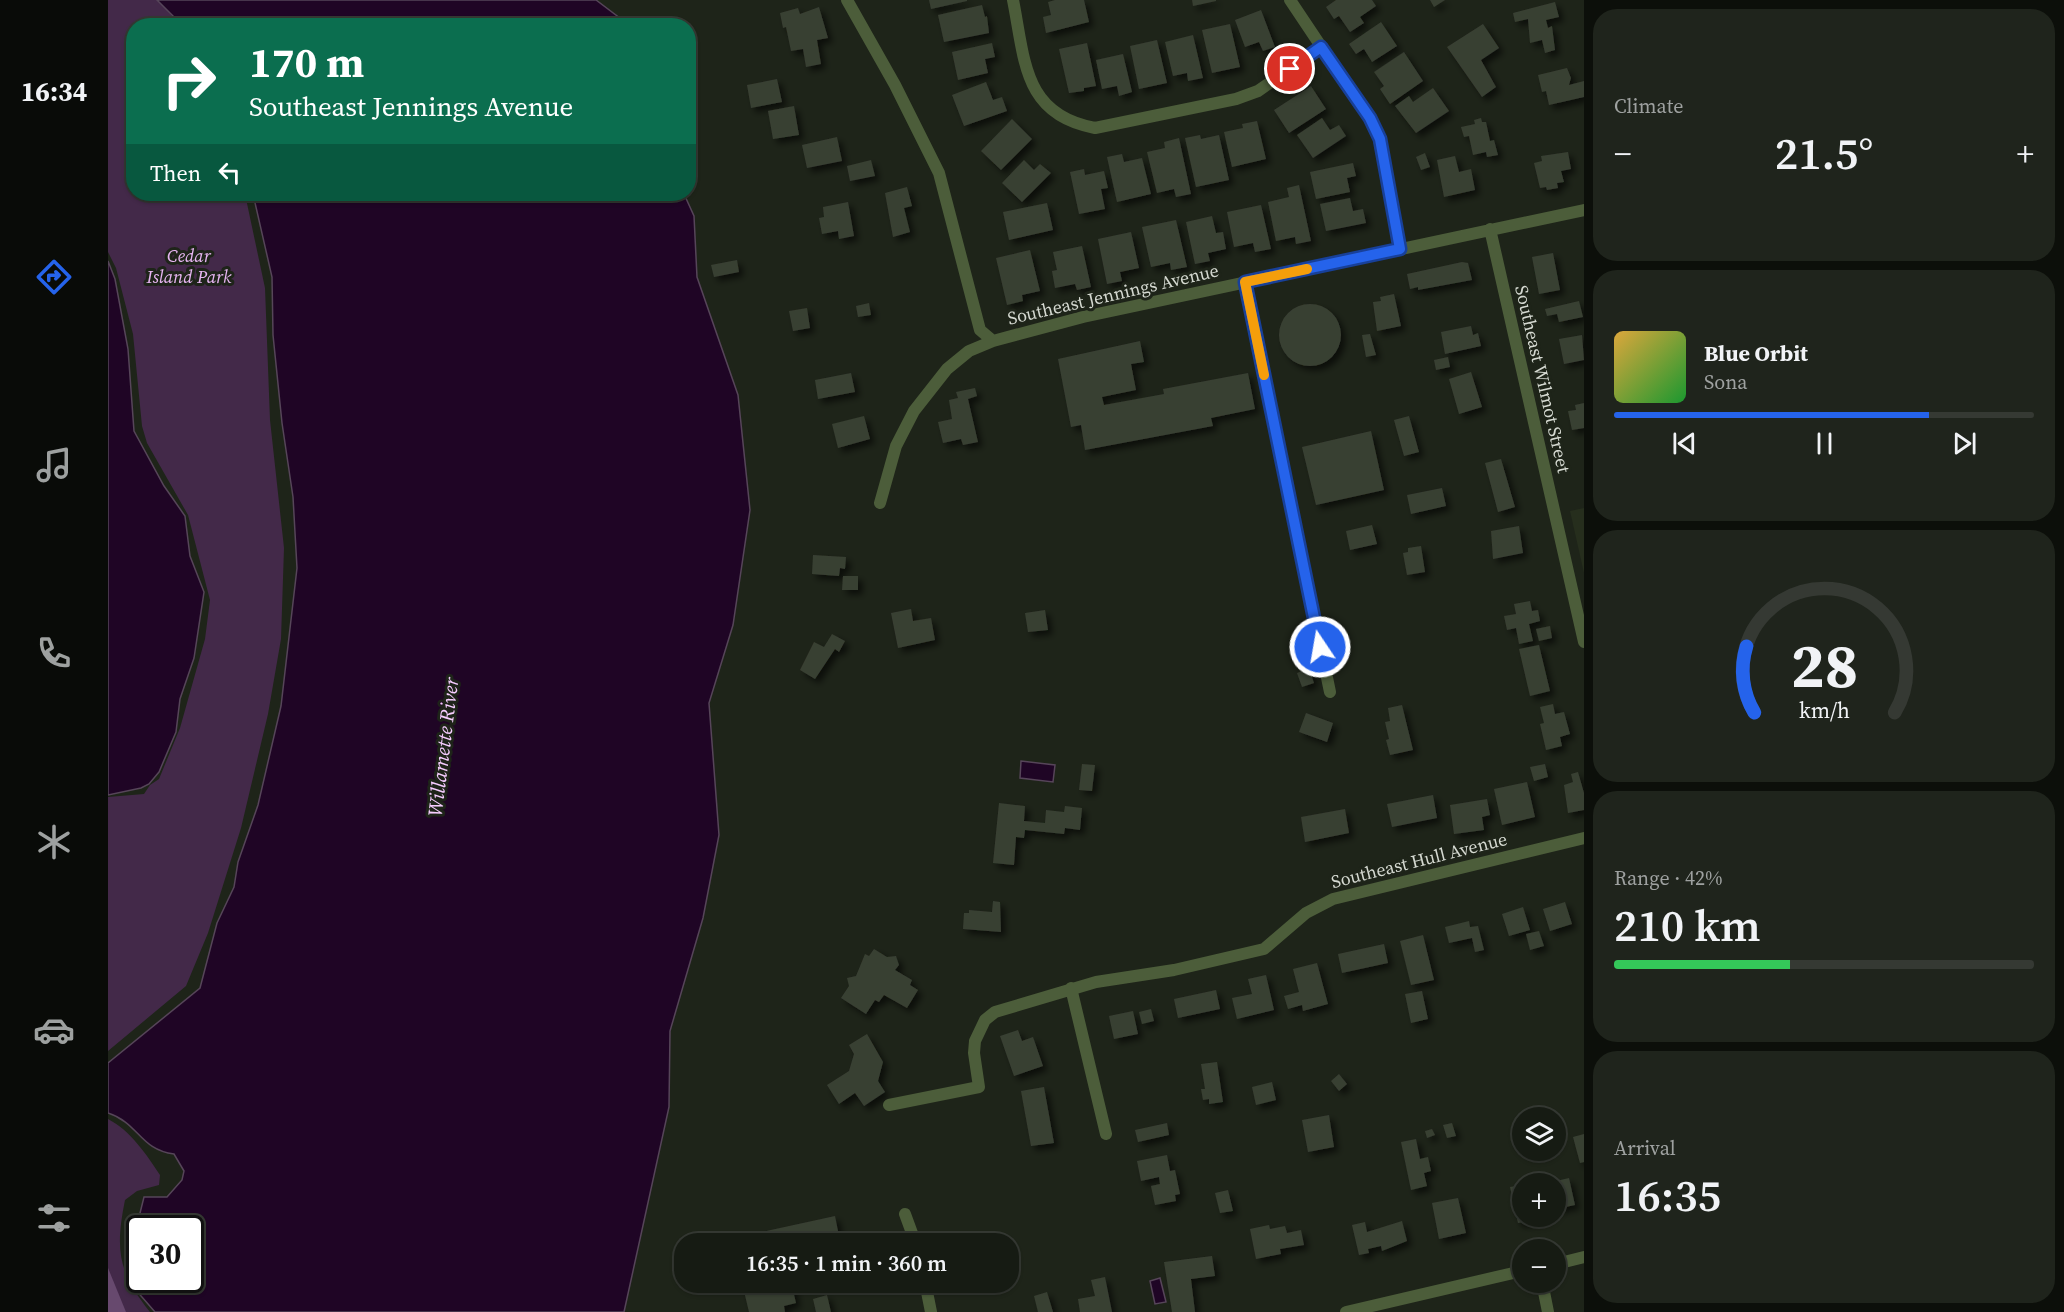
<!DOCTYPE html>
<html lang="en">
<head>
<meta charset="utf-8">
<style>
	:root { --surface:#161b13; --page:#1f241c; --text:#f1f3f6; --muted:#9ea1a0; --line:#353933; --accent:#2563eb }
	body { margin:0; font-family:"Source Serif 4",serif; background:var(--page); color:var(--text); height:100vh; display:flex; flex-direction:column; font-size:22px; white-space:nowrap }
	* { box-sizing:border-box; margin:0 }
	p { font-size:20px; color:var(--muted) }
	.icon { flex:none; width:33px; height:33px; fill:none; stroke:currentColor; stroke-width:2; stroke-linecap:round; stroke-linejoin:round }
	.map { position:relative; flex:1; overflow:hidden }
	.drawer { display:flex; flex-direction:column; gap:9px; padding:9px; background:#0c0f0a; width:480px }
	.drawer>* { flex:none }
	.banner { position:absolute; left:18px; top:18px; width:570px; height:183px; border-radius:24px; box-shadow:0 2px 4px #0004,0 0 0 2px var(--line); background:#0b6e4f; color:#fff; overflow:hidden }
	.buttons { position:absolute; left:1404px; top:1107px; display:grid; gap:12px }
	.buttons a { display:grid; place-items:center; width:54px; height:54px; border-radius:50%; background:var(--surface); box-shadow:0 2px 4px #0004,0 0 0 2px var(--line); font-size:30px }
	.speed { position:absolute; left:18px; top:1215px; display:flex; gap:12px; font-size:30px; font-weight:700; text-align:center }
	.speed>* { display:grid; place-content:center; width:78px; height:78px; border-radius:50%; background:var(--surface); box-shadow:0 2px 4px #0004,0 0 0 2px var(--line); line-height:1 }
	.speed .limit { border:3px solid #111; border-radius:9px; background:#fff; color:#111 }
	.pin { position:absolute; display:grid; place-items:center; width:51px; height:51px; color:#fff; margin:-26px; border:3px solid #fff; border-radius:50%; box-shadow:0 2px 6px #0007 }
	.me { position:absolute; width:66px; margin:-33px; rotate:348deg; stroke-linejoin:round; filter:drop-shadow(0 0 4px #0008) }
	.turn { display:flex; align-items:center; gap:21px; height:126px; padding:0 24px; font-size:27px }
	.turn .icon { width:78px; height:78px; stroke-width:2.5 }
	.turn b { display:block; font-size:42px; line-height:51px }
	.then { display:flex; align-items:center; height:57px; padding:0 24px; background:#0003; gap:12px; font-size:22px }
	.big { font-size:45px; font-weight:600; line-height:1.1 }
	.drawer .card { flex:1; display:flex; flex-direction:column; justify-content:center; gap:9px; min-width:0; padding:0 21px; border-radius:24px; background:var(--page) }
	.drawer .dial { align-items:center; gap:0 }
	.dial svg { height:156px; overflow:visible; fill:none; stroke:var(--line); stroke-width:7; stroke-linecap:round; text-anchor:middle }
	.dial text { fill:var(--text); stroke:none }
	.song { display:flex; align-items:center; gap:18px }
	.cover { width:72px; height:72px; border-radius:9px; background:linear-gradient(135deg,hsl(40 70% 55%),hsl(130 70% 35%)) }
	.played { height:6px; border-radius:3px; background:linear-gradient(90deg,var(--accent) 75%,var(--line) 75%) }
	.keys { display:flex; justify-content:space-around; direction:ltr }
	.heat { display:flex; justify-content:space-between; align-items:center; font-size:33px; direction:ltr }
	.charge { height:9px; border-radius:4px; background:linear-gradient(90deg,#34c759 42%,var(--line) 0) }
	.trip { position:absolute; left:566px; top:1233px; width:345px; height:60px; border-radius:24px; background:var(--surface); box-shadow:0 2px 4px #0004,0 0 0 2px var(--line); font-weight:600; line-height:60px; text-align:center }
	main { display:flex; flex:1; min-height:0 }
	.tab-bar { display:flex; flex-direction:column; width:108px; justify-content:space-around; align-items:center; background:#090b08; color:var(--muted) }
	.tab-bar .icon { width:42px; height:42px }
	.tab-bar .current { color:var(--accent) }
	.tab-bar b { font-size:27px; color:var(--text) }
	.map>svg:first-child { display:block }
	.built { fill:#262e1d }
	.green { fill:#432949 }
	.forest { fill:#67496e }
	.water { fill:#1f0525; stroke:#564559; stroke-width:1.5; fill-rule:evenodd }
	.building { fill:#393f33; filter:url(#shadow) }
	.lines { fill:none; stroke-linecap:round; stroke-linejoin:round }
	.street { stroke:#4c5d3a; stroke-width:12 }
	.route-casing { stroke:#184099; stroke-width:15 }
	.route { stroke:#2563eb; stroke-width:10 }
	.slow { stroke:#f59e0b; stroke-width:10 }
	.labels { text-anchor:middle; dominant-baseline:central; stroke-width:6; stroke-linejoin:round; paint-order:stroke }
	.park-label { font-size:18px; font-style:italic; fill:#e7b5f2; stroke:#1e2419 }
	.street-label { font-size:18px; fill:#d5d9d1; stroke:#1e2419 }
	.water-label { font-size:20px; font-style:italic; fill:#f6cdff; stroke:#1e2419 }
</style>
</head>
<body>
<main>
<nav class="tab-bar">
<b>16:34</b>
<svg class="icon current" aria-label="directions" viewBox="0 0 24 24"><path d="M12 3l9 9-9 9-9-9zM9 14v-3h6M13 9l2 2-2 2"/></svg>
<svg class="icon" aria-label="music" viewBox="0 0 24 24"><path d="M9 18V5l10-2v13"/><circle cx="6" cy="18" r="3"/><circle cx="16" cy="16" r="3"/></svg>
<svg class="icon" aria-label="phone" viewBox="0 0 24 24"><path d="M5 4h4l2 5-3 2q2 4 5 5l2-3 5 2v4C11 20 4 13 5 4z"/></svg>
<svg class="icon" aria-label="climate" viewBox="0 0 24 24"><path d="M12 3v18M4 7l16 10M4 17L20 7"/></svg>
<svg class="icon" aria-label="car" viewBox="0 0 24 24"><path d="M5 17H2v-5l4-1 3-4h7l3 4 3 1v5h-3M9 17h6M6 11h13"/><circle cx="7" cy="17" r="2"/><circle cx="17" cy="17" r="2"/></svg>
<svg class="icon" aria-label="filters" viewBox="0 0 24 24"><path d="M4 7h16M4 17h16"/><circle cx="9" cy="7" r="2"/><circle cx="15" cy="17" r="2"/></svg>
</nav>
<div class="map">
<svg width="1476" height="1312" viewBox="0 0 1476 1312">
	<defs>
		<filter id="shadow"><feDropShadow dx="4.5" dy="4.5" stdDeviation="3" flood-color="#0009"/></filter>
	</defs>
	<rect width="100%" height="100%" fill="#1e2419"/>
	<!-- built -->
	<path class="built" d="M1476,508V573L1462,511Z"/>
	<!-- green -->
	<path class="green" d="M0,0H51L71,25L26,26V194H137L157,288L162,420L176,548L173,639L160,714L133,828L100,933L78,986L0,1051V797L36,794L42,785L51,779L72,728L97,639L102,600L80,515L39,443L34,426L25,334L8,268L0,252Z
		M0,1119C23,1131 38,1154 52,1175L51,1185L29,1191L17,1200C7,1250 10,1272 42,1312H0Z"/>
	<!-- forest -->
	<path class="forest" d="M0,1268L18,1312H0Z"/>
	<!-- water -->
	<path class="water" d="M49,0H488L521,25H74Z
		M145,194H576L586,216L589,277L630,395L642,510L625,625L601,703L611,835L595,918L562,1031L561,1107L516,1312H47L27,1289L29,1225L36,1197H59L74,1180L76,1171L66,1154C32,1150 31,1123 0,1113V1063L92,988L109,923L126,887L130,862L150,805L173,706L189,568L185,497L174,423L165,335L164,277ZM32,1228H82V1280H32Z
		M0,261L7,279L20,349L26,431L56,486L77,516L82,556L96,592L86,658L72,699L68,732L51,772L41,784L33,788L0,795Z
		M913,761L947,765L945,782L912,778Z
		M1052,1278L1058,1302L1047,1304L1042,1281Z"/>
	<!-- building -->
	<path class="building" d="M821,0H859V1L823,9Z
		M947,0H976L981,22L938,33L935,17L943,15L940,2Z
		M1084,0H1108V1L1085,6Z
		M1228,0H1264L1268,6L1252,17L1256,23L1242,32L1231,16L1226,19L1218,7Z
		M1322,0H1337L1326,7Z
		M1447,2L1451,17L1438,20L1440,28L1444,26L1447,50L1437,53L1434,40L1422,43L1420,19L1407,22L1405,13Z
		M874,5L877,17L879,16L881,33L836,42L830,15Z
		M711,7L720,38L709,40L713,64L698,67L695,49L683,51L678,27L675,28L672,13L690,8L692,14Z
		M1153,10L1167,47L1155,51L1151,42L1137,47L1127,20Z
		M1273,22L1289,46L1264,62L1256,49L1248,54L1241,44Z
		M1122,24L1132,67L1104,73L1094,30Z
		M1375,24L1391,48L1373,60L1388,87L1374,97L1339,47Z
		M1085,35L1095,78L1080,81L1079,73L1065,76L1057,42Z
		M1049,40L1059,83L1031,89L1022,46Z
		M884,43L887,57L877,59L880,73L850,80L844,52Z
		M979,43L988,86L976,88V91L961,93L951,49Z
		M1296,52L1315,81L1282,104L1272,89L1276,86L1266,72Z
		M1015,54L1024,92L1011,96L1009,86L994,89L988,60Z
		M1459,68L1463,78L1461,85L1476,81V97L1441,105L1438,91L1434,92L1430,75Z
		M669,79L674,102L643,108L639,85Z
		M878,82L885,100L894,97L899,111L856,126L844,95Z
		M1203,86L1218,109L1181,133L1166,110Z
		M1325,88L1341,111L1308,133L1287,106L1301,96L1305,102Z
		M686,106L691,135L665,139L660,111Z
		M1214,118L1222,130L1231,125L1238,136L1205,158L1189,135Z
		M1373,118L1374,122H1378L1382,141L1386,140L1390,155L1379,157L1378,152L1365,155L1361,136L1356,137L1353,127L1367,124L1366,120Z
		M904,119L924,139L893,170L873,151Z
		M1149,121L1158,159L1124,167L1116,132L1135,128L1134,124Z
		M1092,135L1093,139L1111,135L1121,180L1088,187L1077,138Z
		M729,137L734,161L699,168L694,145Z
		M1071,138L1083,194L1068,197L1066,189L1049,193L1039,152L1057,148L1056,142Z
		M1460,152L1463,169L1453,171L1456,182L1449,183L1450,188L1439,190L1438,187L1432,188L1426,163L1434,161L1433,156Z
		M1317,153L1322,167L1313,170L1308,157Z
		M1014,154L1016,162L1034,158L1043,194L1009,202L999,157Z
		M1347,156L1351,172L1363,169L1367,190L1336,197L1329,160Z
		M763,160L767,176L742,181L739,166Z
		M916,160L926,170L932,164L943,173L914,202L894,183Z
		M1245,163L1248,176L1239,178L1242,192L1208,199L1202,172Z
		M976,169L977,175L996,171L1000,188L993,189L997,209L971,214L962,172Z
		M1191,185L1203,241L1188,244L1187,237L1168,241L1160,202L1181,197L1179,188Z
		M799,187L804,206L796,208L802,232L785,237L777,193Z
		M1242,198L1245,211L1255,209L1258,223L1218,231L1212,204Z
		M740,202L746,236L731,239L730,231L714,234L711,218L716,217L715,207Z
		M939,203L945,230L901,240L895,212Z
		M1153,205L1163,249L1147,252L1145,243L1126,247L1119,212Z
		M1104,216L1108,233L1115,232L1118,249L1100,253L1102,261L1087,264L1078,222Z
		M1068,220L1079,267L1063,270L1062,263L1043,267L1034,227Z
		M1023,232L1031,268L1012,272L1014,281L999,284L990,239Z
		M974,246L983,287L969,290L967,284L947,288L944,271L949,270L945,252Z
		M922,250L932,291L914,295L915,301L899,305L888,258Z
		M1445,253L1452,290L1431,294L1424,257Z
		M629,260L631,272L606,277L603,265Z
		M1354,262L1360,263L1364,280L1310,290V287L1302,289L1299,274Z
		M1286,294L1293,326L1269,331L1265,302L1273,301L1272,297Z
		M1471,301L1475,317L1451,322L1449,314L1439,316L1437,309Z
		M761,303L763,315L750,317L748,306Z
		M1171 335a31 31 0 1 1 62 0a31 31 0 1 1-62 0Z
		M699,308L702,328L685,331L681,311Z
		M1363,326L1365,335L1370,333L1373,346L1337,354L1333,332Z
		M1262,334L1268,355L1258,357L1254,335Z
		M1474,335L1476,360L1456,364L1451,339Z
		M1032,341L1036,362L1023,364L1028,390L994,397L996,405L1056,394L1055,389L1140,373L1147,409L1103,418L1105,426L977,450L973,425L963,427L950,359Z
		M1340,357L1342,367L1328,370L1326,360Z
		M1363,372L1374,407L1351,414L1341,379Z
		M743,373L747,392L710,399L707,380Z
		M867,388L869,396L860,399L870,442L855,445L853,439L835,443L830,422L844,419L841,400L850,398L848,392Z
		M1476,403V428L1464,430L1460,411L1468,410L1467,405Z
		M756,416L762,439L730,448L724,424Z
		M1301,416L1311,452L1296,456L1286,420Z
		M1263,431L1276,490L1208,505L1194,447Z
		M1393,459L1407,507L1390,512L1377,463Z
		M1334,488L1338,506L1303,514L1299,495Z
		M1264,525L1269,544L1242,550L1238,531Z
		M1411,526L1415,553L1385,559L1383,531Z
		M1313,546L1317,572L1299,575L1295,553L1300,552V548Z
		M705,555L738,557L737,569L732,568L731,576L704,574Z
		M735,576H750V590H734Z
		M1422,601L1424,611L1430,610L1432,621L1421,624L1425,641L1411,644L1408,628L1399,630L1396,616L1408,614L1406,604Z
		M803,609L805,621L823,618L827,640L790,648L783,613Z
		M937,610L940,630L920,632L917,613Z
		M1442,626L1444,638L1431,641L1428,629Z
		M724,634L737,641L731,652L727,649L707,679L692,670L706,642L716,647Z
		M1431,645L1442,691L1422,696L1411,649Z
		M1201,668L1206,683L1194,687L1189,673Z
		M1445,704L1447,714L1456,712L1462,734L1452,737L1454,746L1438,750L1432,724L1436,723L1432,707Z
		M1294,705L1305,750L1282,755L1278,740L1281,739L1277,722L1282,721L1280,708Z
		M1198,713L1225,723L1219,742L1191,732Z
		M974,764L987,765L984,791L971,790Z
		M1437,764L1440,777L1426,781L1422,767Z
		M1470,772L1476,793V810L1460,813L1456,785L1465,782L1463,774Z
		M1419,782L1427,817L1394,825L1386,789Z
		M1325,795L1329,818L1284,827L1279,804Z
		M1379,799L1382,815L1374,817L1376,830L1346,834L1342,805Z
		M891,803L917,806L916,821L937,823L938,810L956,812L957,806L974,808L972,830L957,828L956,834L917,830L916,838L908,837L906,865L885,863Z
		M1237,809L1241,833L1197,842L1193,817Z
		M885,901L892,902L893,932L855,929L856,913H861V910L884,912Z
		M1457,902L1464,924L1442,931L1435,909Z
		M1415,907L1422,930L1401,936L1394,914Z
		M1361,921L1362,927L1370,926L1376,950L1367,952L1364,938L1341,943L1337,927Z
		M1431,931L1436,946L1422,950L1418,934Z
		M1315,935L1326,980L1303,985L1292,941Z
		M1276,944L1280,963L1234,973L1230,954Z
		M766,949L779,957L788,956L791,965L787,970L804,980L802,985L810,990L799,1008L776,995L771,1002L767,1000L758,1014L733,998L741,986L739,978L748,976L757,954L761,956Z
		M1209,963L1220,1004L1195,1011L1194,1005L1180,1009L1176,996L1191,992L1185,969Z
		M1158,975L1166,1010L1129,1019L1124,998L1144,994L1140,979Z
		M1108,990L1112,1009L1070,1018L1066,999Z
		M1314,991L1320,1019L1303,1023L1297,994Z
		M1043,1009L1046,1021L1034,1024L1031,1012Z
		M1025,1011L1030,1034L1006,1039L1001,1016Z
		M910,1030L914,1041L925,1037L935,1066L906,1076L892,1036Z
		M759,1034L775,1062L770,1081L777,1092L756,1106L747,1093L731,1104L719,1085L741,1071L746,1054L741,1045Z
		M1109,1062L1115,1102L1101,1104V1099L1095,1100L1093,1089H1097L1093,1064Z
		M1231,1074L1239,1084L1231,1091L1223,1081Z
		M1164,1082L1168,1100L1148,1105L1144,1087Z
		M936,1087L946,1143L923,1146L913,1091Z
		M1221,1115L1226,1147L1200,1152L1194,1120Z
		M1059,1123L1061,1135L1030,1142L1027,1130Z
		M1344,1123L1348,1136L1339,1138L1335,1125Z
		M1324,1129L1327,1135L1319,1138L1317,1131Z
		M1476,1134V1162L1472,1163L1465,1137Z
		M1308,1139L1312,1159L1320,1157L1323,1171L1316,1173L1319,1186L1303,1190L1293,1142Z
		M1059,1155L1062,1171L1067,1170L1072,1194L1067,1195L1068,1201L1047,1205L1043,1186L1052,1184L1051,1177L1033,1181L1029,1161Z
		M1461,1178L1467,1205L1448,1209V1184L1440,1183Z
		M1414,1185V1216L1435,1218L1410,1223L1402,1187Z
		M1120,1190L1125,1211L1112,1213L1107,1193Z
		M1350,1198L1358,1233L1331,1239L1324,1203Z
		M727,1216L730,1231L690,1240L691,1244H642L640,1235Z
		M1294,1221L1299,1241L1274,1251L1273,1246L1260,1249L1261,1253L1251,1255L1244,1225L1257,1222L1259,1232Z
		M1161,1225L1162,1229L1177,1226L1179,1233L1193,1230L1196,1245L1172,1249L1173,1254L1148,1259L1142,1229Z
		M1104,1256L1107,1276L1083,1279L1087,1312H1064L1056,1262Z
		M997,1277L1004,1312H972L970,1299L987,1296L983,1280Z
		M656,1282H683L688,1303L676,1306L677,1312H641L635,1287Z
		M939,1292L945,1312H930L926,1296Z
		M719,1295L723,1312H708L705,1299Z"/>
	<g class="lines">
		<!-- street -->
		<path class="street" d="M739,0L787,85L831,173L872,330L885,341
			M905,0C917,60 915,115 987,128L1128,99L1150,91L1213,47
			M1182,0L1261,118L1271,139L1292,249
			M1382,229L1476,642
			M1137,282L1222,692
			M772,503L788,446L806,411L839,369L861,351L885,341L975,317L1476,210
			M963,988L998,1134
			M781,1105L871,1087L866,1053L867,1041L877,1020L887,1012L988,982L1066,970L1156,949L1198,913L1225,899L1476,838
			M797,1214L808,1244
			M1448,1264L1476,1257
			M817,1282L823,1312
			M1434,1282L1440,1312
			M1238,1312L1414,1271"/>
	</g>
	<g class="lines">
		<!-- route casing -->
		<g class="route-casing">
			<path id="route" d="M1182,69L1213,47L1262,118L1272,139L1292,249L1137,282L1212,647"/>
		</g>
		<!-- route -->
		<use href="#route" class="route"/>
		<!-- slow -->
		<path class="slow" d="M1156,375L1137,282L1199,269"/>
	</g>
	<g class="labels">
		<!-- park labels -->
		<g class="park-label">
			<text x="81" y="255">Cedar<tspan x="81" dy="21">Island Park</tspan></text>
		</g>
		<!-- street labels -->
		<g class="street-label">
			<text transform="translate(1005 294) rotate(-13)">Southeast Jennings Avenue</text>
			<text transform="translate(1435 379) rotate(77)">Southeast Wilmot Street</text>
			<text transform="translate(1311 860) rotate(-14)">Southeast Hull Avenue</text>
		</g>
		<!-- water labels -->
		<g class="water-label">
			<text transform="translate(335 747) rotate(-83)">Willamette River</text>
		</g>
	</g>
</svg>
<div class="buttons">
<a><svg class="icon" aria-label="layers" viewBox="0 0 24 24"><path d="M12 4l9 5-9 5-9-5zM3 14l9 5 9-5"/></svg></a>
<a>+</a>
<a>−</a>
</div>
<div class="speed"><div class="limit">30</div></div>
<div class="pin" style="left:1182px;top:69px;background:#d93025"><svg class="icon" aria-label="arrive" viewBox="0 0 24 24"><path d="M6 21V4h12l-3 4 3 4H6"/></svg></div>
<svg class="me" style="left:1212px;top:647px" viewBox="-20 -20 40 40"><circle r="17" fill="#2563eb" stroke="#fff" stroke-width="3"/><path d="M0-11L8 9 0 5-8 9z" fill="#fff"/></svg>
<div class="trip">16:35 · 1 min · 360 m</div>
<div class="banner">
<div class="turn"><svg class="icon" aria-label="right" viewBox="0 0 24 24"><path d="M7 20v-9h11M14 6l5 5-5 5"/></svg><div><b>170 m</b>Southeast Jennings Avenue</div></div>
<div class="then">Then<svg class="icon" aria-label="left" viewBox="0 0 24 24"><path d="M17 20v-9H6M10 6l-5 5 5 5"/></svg></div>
</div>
</div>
<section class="drawer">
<div class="card"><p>Climate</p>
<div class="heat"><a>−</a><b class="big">21.5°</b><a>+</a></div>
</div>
<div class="card">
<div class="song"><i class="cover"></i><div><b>Blue Orbit</b><p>Sona</p></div></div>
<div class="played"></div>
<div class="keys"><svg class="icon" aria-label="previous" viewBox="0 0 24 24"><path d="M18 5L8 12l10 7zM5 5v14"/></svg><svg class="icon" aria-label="pause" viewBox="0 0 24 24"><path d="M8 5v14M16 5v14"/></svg><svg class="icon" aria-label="next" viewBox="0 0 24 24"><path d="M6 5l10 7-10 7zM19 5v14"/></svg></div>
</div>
<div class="card dial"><svg viewBox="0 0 100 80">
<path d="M14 69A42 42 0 1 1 86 69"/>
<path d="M14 69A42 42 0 0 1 10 35" stroke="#2563eb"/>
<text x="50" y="56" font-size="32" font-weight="700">28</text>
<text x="50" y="72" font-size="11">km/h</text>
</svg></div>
<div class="card"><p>Range · 42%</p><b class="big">210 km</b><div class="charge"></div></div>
<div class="card"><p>Arrival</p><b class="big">16:35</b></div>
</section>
</main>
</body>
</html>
